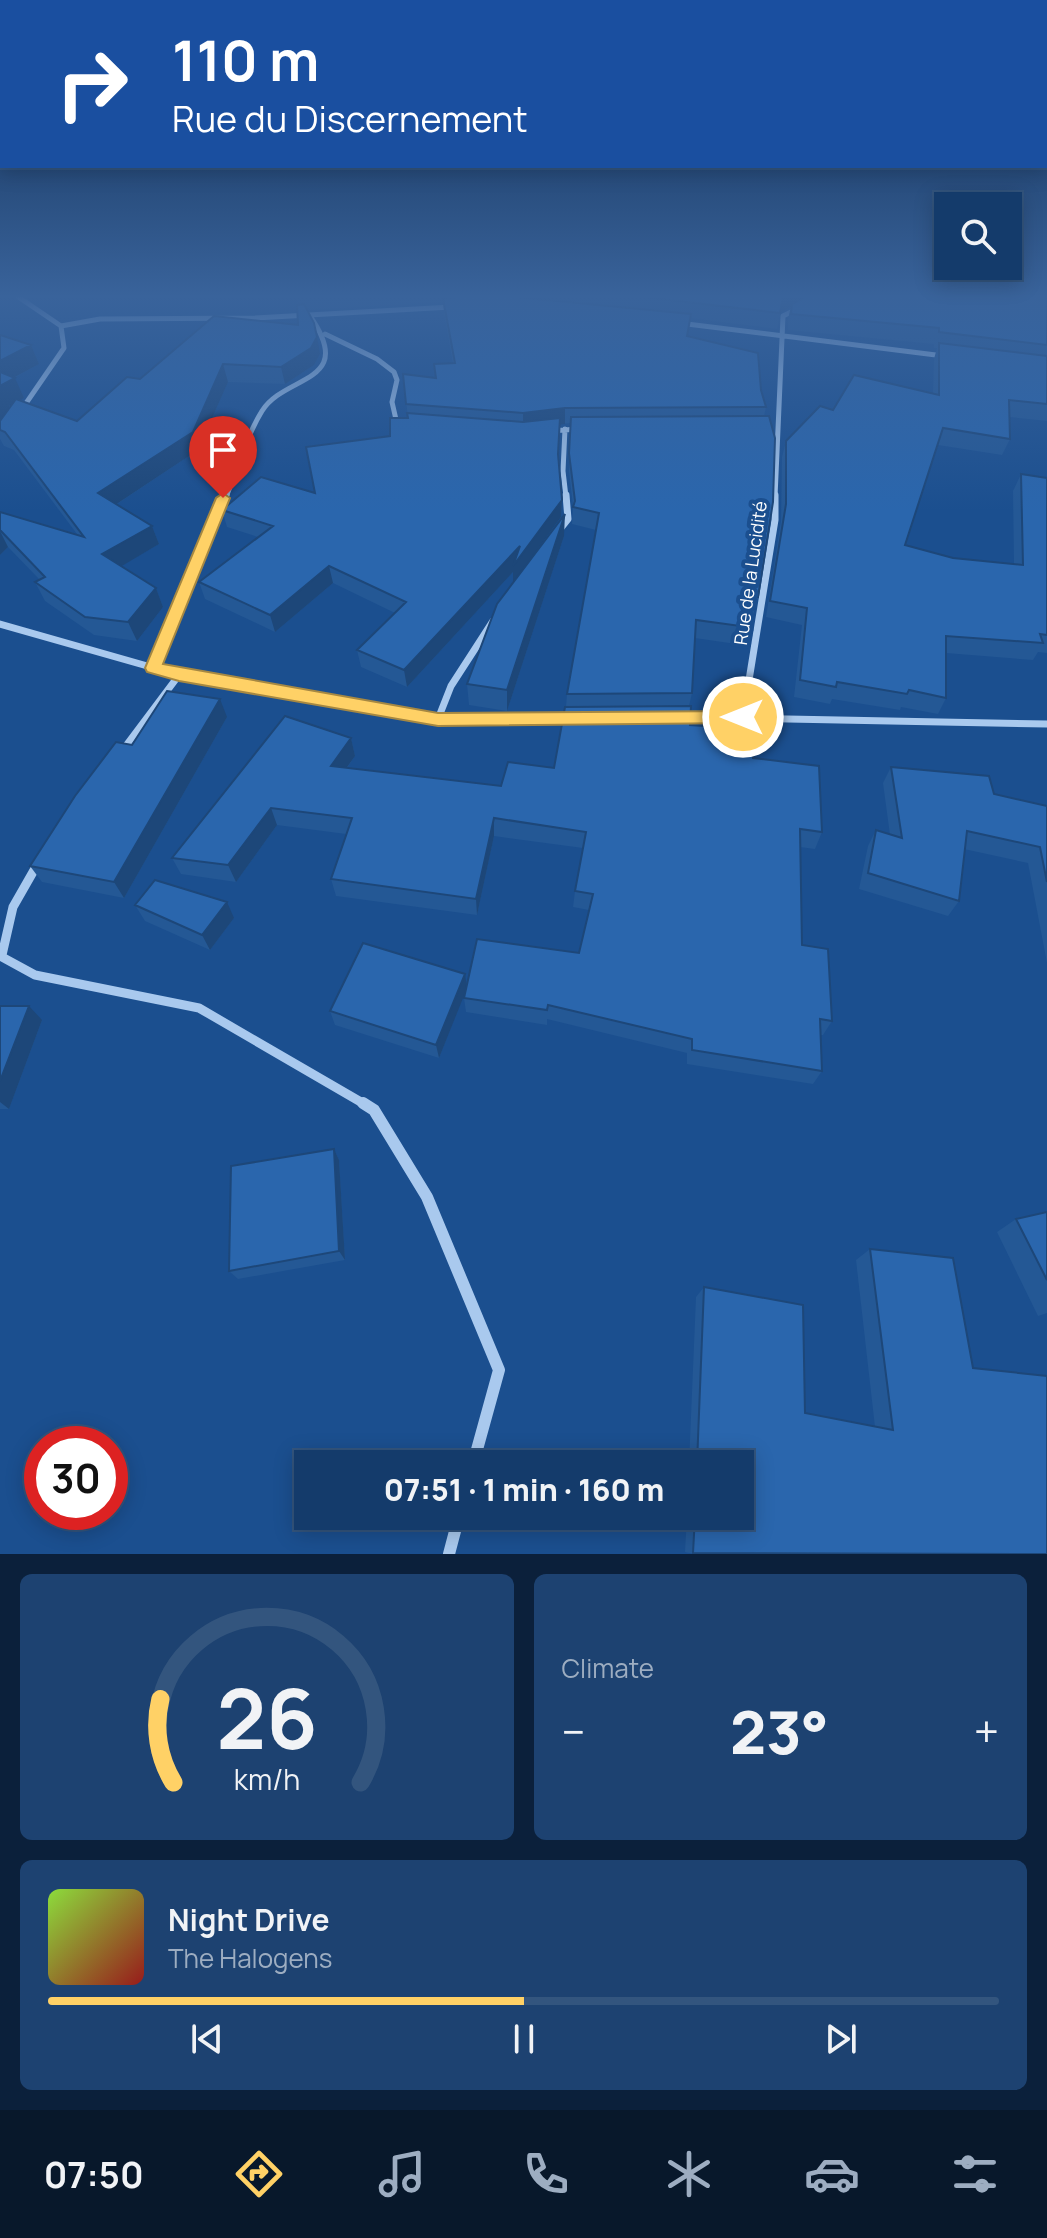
<!DOCTYPE html>
<html lang="en">
<head>
<meta charset="utf-8">
<style>
	:root { --surface:#143b6b; --page:#1d4271; --text:#f1f3f6; --muted:#9dadc1; --line:#33557e; --accent:#ffd166 }
	body { margin:0; font-family:Manrope,sans-serif; background:var(--page); color:var(--text); height:100vh; display:flex; flex-direction:column; font-size:30px; white-space:nowrap }
	* { box-sizing:border-box; margin:0 }
	p { font-size:26px; color:var(--muted) }
	.icon { flex:none; width:44px; height:44px; fill:none; stroke:currentColor; stroke-width:2; stroke-linecap:round; stroke-linejoin:round }
	.map { position:relative; height:1554px; overflow:hidden }
	.drawer { display:flex; flex-direction:column; gap:20px; padding:20px; background:#0b203b; flex:1 }
	.drawer>* { flex:none }
	.hud { position:absolute; left:0px; top:0px; width:1048px; height:168px; box-shadow:0 4px 20px #0003,0 0 0 2px var(--line); background:#1a4fa0; color:#fff; overflow:hidden }
	.tools { position:absolute; left:934px; top:192px; display:grid; gap:16px }
	.tools a { display:grid; place-items:center; width:88px; height:88px; border-radius:0px; background:var(--surface); box-shadow:0 4px 20px #0003,0 0 0 2px var(--line); font-size:40px }
	.speed { position:absolute; left:24px; top:1426px; display:flex; gap:16px; font-size:40px; font-weight:700; text-align:center }
	.speed>* { display:grid; place-content:center; width:104px; height:104px; border-radius:50%; background:var(--surface); box-shadow:0 4px 20px #0003,0 0 0 2px var(--line); line-height:1 }
	.speed .limit { border:12px solid #d22; background:#fff; color:#111 }
	.pin { position:absolute; display:grid; place-items:center; width:68px; height:68px; color:#fff; margin:-82px -34px; border-radius:50% 50% 50% 0; rotate:-45deg; box-shadow:0 0 8px #0007 }
	.pin .icon { rotate:45deg }
	.me { position:absolute; width:88px; margin:-44px; rotate:270deg; stroke-linejoin:round; filter:drop-shadow(0 0 6px #0008) }
	.turn { display:flex; align-items:center; gap:28px; height:168px; padding:0 40px; font-size:36px }
	.turn .icon { width:104px; height:104px; stroke-width:2.5 }
	.turn b { display:block; font-size:56px; line-height:68px }
	.big { font-size:60px; font-weight:800; line-height:1.1 }
	.drawer .tile { flex:1; display:flex; flex-direction:column; justify-content:center; gap:12px; min-width:0; padding:0 28px; border-radius:12px; background:var(--page) }
	.drawer .dial { align-items:center; gap:0 }
	.dial svg { height:208px; overflow:visible; fill:none; stroke:var(--line); stroke-width:7; stroke-linecap:round; text-anchor:middle }
	.dial text { fill:var(--text); stroke:none }
	.song { display:flex; align-items:center; gap:24px }
	.cover { width:96px; height:96px; border-radius:12px; background:linear-gradient(135deg,hsl(90 70% 55%),hsl(0 70% 35%)) }
	.played { height:8px; border-radius:4px; background:linear-gradient(90deg,var(--accent) 50%,var(--line) 50%) }
	.keys { display:flex; justify-content:space-around; direction:ltr }
	.heat { display:flex; justify-content:space-between; align-items:center; font-size:44px; direction:ltr }
	.drawer .tiles { flex:1; display:grid; gap:20px; grid-template-columns:1fr 1fr }
	.tile:last-child { grid-column:span 2 }
	.trip { position:absolute; left:294px; top:1450px; width:460px; height:80px; border-radius:0px; background:var(--surface); box-shadow:0 4px 20px #0003,0 0 0 2px var(--line); font-weight:800; line-height:80px; text-align:center }
	.menu { display:flex; height:128px; justify-content:space-around; align-items:center; background:#08182b; color:var(--muted) }
	.menu .icon { width:56px; height:56px }
	.menu .current { color:var(--accent) }
	.menu b { font-size:36px; color:var(--text) }
	.map>svg:first-child { display:block }
	.lines { fill:none; stroke-linecap:round; stroke-linejoin:round }
	.minor-far3 { stroke:#a9c9ee; stroke-width:5 }
	.minor-far2 { stroke:#a9c9ee; stroke-width:7 }
	.minor-far1 { stroke:#a9c9ee; stroke-width:9 }
	.minor { stroke:#a9c9ee; stroke-width:12 }
	.wall { fill:#245895 }
	.shaded-wall { fill:#1d4779 }
	.building { fill:#2a66ad; stroke:#1d4779; stroke-width:2 }
	.route { fill:#ffd166; stroke:#a68842; stroke-width:2 }
	.labels { text-anchor:middle; dominant-baseline:central; stroke-width:8; stroke-linejoin:round; paint-order:stroke }
	.far-street-label { font-size:18px; fill:#fff; stroke:#1b4f8f }
</style>
</head>
<body>
<div class="map">
<svg width="1047" height="1554" viewBox="0 0 1047 1554">
	<rect width="100%" height="100%" fill="#1b4f8f"/>
	<g class="lines">
		<!-- minor-far3 -->
		<path class="minor-far3" d="M14,294L61,326L64,348L20,412
			M679,323L944,356
			M61,326L100,319L255,318L451,307
			M325,334L377,359L394,372L397,380L392,402L397,424H400
			M565,429L563,471L566,497
			M549,431L579,429
			M226,497C237,470 246,437 262,411C285,374 357,384 310,316
			M775,497L783,316L797,309"/>
		<!-- minor-far2 -->
		<path class="minor-far2" d="M560,529L568,519L566,495
			M0,624L179,675L438,719L572,718
			M153,668L226,495
			M682,717L1047,724
			M743,717L775,520V495
			M438,719L451,686L493,621
			M122,751L179,675"/>
		<!-- minor-far1 -->
		<path class="minor-far1" d="M2,955L13,907L37,865
			M0,956L35,975L199,1008L366,1105"/>
		<!-- minor -->
		<path class="minor" d="M363,1103L374,1110L427,1197L499,1370L473,1464
			M449,1554L459,1516"/>
	</g>
	<!-- wall -->
	<path class="wall" d="M297,294H1047V421L1010,417V439L1002,455L938,445L905,545L953,558L1014,564L1013,491L1021,474L1047,478V653L1038,652L1033,660L946,653V698L938,714L901,707L900,710L832,699L830,704L794,697L802,625L766,617L781,521L782,457L786,441L833,410L933,393L934,359L937,348H934V344L788,330V319L791,306L781,311L777,329L690,318L687,336L761,390L766,407L764,416L758,597L753,615L742,612L736,644L695,638L692,693L689,706L690,725L753,758L822,832L815,849L800,847L802,945L832,1021L823,1035H821L822,1071L813,1084L687,1064V1053L547,1019V1025L466,1012L464,998L466,989L439,1058L335,1025L330,1011L466,988L579,953L589,910L573,907L575,891L583,848L494,836L477,915L336,896L331,879L346,834L277,825L236,882L181,874L172,858L351,738L355,756L347,768L501,786L554,768L566,707L567,694L596,530L572,524L573,506L569,471L571,423L560,424L558,456L562,500L561,517L518,576L564,536L507,711L469,705L467,684L513,583V572L407,687L361,667L357,650L395,613L333,583L275,632L205,599L199,582L258,537L227,527L222,510L315,493L390,436L408,418L403,374L435,378L453,363L444,313L443,302L307,310L320,354L314,365L285,384L228,382L198,450L117,504L152,526L159,544L121,566L156,588L163,607L137,641L94,635L45,601L35,582L40,580L8,547L0,555V512L77,534L14,450L4,446L0,439V335L31,345L39,364L14,378L24,398L19,400L77,421L140,379L298,325L299,305Z
		M227,717L124,898L42,882L30,866L132,745Z
		M891,767L994,794L1047,806V963L1028,863L964,849L959,901L948,916L859,889L868,846L876,830L890,835L883,783Z
		M135,905L234,918L210,950L145,921Z
		M0,1006L42,1020L9,1109H0Z
		M334,1149L339,1160L345,1260L238,1279L229,1271Z
		M1047,1212V1313L1038,1316L997,1232L1016,1219Z
		M870,1249L973,1368L1047,1376L694,1554L685,1552L687,1516H740V1464H689L696,1297L704,1287L805,1413L875,1427L856,1260Z"/>
	<!-- shaded-wall -->
	<path class="shaded-wall" d="M788,294H816L780,312L783,296Z
		M317,337L320,354L314,365L285,384L281,367Z
		M31,345L39,364L0,385V361Z
		M223,364L228,382L198,450L106,511L98,493Z
		M15,378L24,398L9,406L13,413L0,430V386Z
		M565,408V424L523,428V413Z
		M562,500L561,517L513,583V572L407,687L404,670Z
		M565,514L564,536L507,711V690Z
		M152,526L159,544L110,573L102,554Z
		M0,531L8,547L0,555Z
		M329,566L333,583L275,632L270,615Z
		M156,588L163,607L137,641L128,622Z
		M220,699L227,717L124,898L114,882Z
		M351,738L355,756L335,784L331,766Z
		M271,808L277,825L236,882L228,865Z
		M494,818V836L477,915L476,899Z
		M227,902L234,918L210,950L202,935Z
		M465,974L467,988L439,1058L436,1045Z
		M29,1006L42,1020L9,1109L0,1102V1081Z
		M334,1149L339,1160L345,1260L339,1251Z"/>
	<!-- building -->
	<path class="building" d="M297,294H323L297,295Z
		M618,294H788L783,296L780,313Z
		M811,294H1047V345L939,332V328L791,314L792,304Z
		M496,295L691,314L687,336L758,353L761,390L766,407L565,408L523,413L406,404L403,374L436,378L434,364L455,363L443,298Z
		M304,304L314,323L317,337L311,348L281,367L223,364L193,432L98,493L152,526L102,554L156,588L128,622L85,617L35,582L45,577L0,530V512L84,537L5,432L0,430V421L16,399L77,421L127,377L140,379L214,316L298,325L297,305Z
		M0,335L31,345L0,361Z
		M939,343L1047,356V404L1009,400L1010,439L943,428L905,545L953,558L1023,565L1021,474L1047,478V635L1040,634L1043,643L946,636V698L909,690L907,694L837,682L836,687L800,680L807,608L770,601L786,504V441L820,406L833,410L854,375L939,395Z
		M0,372L15,378L0,386Z
		M407,413L523,422L560,418L558,454L562,500L513,566L520,546L404,670L357,650L406,602L329,566L270,615L199,582L273,526L222,510L261,477L315,493L306,447L390,436V418H408Z
		M769,416L775,438L773,502L758,597L745,594L740,626L696,620L692,693L567,694L599,513L573,507L575,501L569,453L571,417Z
		M565,514L507,690L467,684L497,604Z
		M167,691L220,699L114,882L30,866L75,796L116,742L132,745Z
		M691,706L690,725L750,729L753,758L819,766L822,832L800,829L802,945L828,949L832,1021L820,1019L822,1071L692,1050V1039L548,1005L547,1010L464,998L477,939L579,953L593,894L575,891L586,832L494,818L476,899L331,879L352,818L271,808L228,865L172,858L285,716L351,738L331,766L501,786L508,762L554,768L565,707Z
		M891,767L989,776L994,794L1047,806V882L1040,847L967,831L959,901L868,873L876,830L902,838Z
		M155,880L227,902L202,935L135,905Z
		M363,943L465,974L436,1045L330,1011Z
		M0,1006H29L0,1081Z
		M334,1149L339,1251L229,1271L231,1166Z
		M1047,1212V1280L1016,1219Z
		M870,1249L953,1258L973,1368L1047,1376V1554L693,1553L695,1516H740V1464H697L704,1287L803,1305L805,1413L893,1430Z"/>
	<!-- sky -->
	<linearGradient id="sky" x2="0" y2="1"><stop stop-color="#0f2b4f"/><stop offset="0.58" stop-color="#39639b"/><stop offset="1" stop-color="#39639b" stop-opacity="0"/></linearGradient>
	<rect width="1047" height="511" fill="url(#sky)"/>
	<!-- route -->
	<path class="route" d="M223,493L230,498L163,664L438,713L743,711L752,717L743,723L438,726L179,681L147,672L145,668L216,498Z"/>
	<g class="labels">
		<!-- far-street labels -->
		<g class="far-street-label">
			<text transform="translate(750 573) rotate(-82)">Rue de la Lucidité</text>
		</g>
	</g>
</svg>
<div class="tools">
<a><svg class="icon" aria-label="search" viewBox="0 0 24 24"><circle cx="10" cy="10" r="6"/><path d="M15 15l6 6"/></svg></a>
</div>
<div class="speed"><div class="limit">30</div></div>
<div class="pin" style="left:223px;top:498px;background:#d93025"><svg class="icon" aria-label="arrive" viewBox="0 0 24 24"><path d="M6 21V4h12l-3 4 3 4H6"/></svg></div>
<svg class="me" style="left:743px;top:717px" viewBox="-20 -20 40 40"><circle r="17" fill="#ffd166" stroke="#fff" stroke-width="3"/><path d="M0-11L8 9 0 5-8 9z" fill="#fff"/></svg>
<div class="trip">07:51 · 1 min · 160 m</div>
<div class="hud">
<div class="turn"><svg class="icon" aria-label="right" viewBox="0 0 24 24"><path d="M7 20v-9h11M14 6l5 5-5 5"/></svg><div><b>110 m</b>Rue du Discernement</div></div>
</div>
</div>
<section class="drawer">
<div class="tiles">
<div class="tile dial"><svg viewBox="0 0 100 80">
<path d="M14 69A42 42 0 1 1 86 69"/>
<path d="M14 69A42 42 0 0 1 9 37" stroke="#ffd166"/>
<text x="50" y="56" font-size="32" font-weight="700">26</text>
<text x="50" y="72" font-size="11">km/h</text>
</svg></div>
<div class="tile"><p>Climate</p>
<div class="heat"><a>−</a><b class="big">23°</b><a>+</a></div>
</div>
<div class="tile">
<div class="song"><i class="cover"></i><div><b>Night Drive</b><p>The Halogens</p></div></div>
<div class="played"></div>
<div class="keys"><svg class="icon" aria-label="previous" viewBox="0 0 24 24"><path d="M18 5L8 12l10 7zM5 5v14"/></svg><svg class="icon" aria-label="pause" viewBox="0 0 24 24"><path d="M8 5v14M16 5v14"/></svg><svg class="icon" aria-label="next" viewBox="0 0 24 24"><path d="M6 5l10 7-10 7zM19 5v14"/></svg></div>
</div>
</div>
</section>
<nav class="menu">
<b>07:50</b>
<svg class="icon current" aria-label="directions" viewBox="0 0 24 24"><path d="M12 3l9 9-9 9-9-9zM9 14v-3h6M13 9l2 2-2 2"/></svg>
<svg class="icon" aria-label="music" viewBox="0 0 24 24"><path d="M9 18V5l10-2v13"/><circle cx="6" cy="18" r="3"/><circle cx="16" cy="16" r="3"/></svg>
<svg class="icon" aria-label="phone" viewBox="0 0 24 24"><path d="M5 4h4l2 5-3 2q2 4 5 5l2-3 5 2v4C11 20 4 13 5 4z"/></svg>
<svg class="icon" aria-label="climate" viewBox="0 0 24 24"><path d="M12 3v18M4 7l16 10M4 17L20 7"/></svg>
<svg class="icon" aria-label="car" viewBox="0 0 24 24"><path d="M5 17H2v-5l4-1 3-4h7l3 4 3 1v5h-3M9 17h6M6 11h13"/><circle cx="7" cy="17" r="2"/><circle cx="17" cy="17" r="2"/></svg>
<svg class="icon" aria-label="filters" viewBox="0 0 24 24"><path d="M4 7h16M4 17h16"/><circle cx="9" cy="7" r="2"/><circle cx="15" cy="17" r="2"/></svg>
</nav>
</body>
</html>
